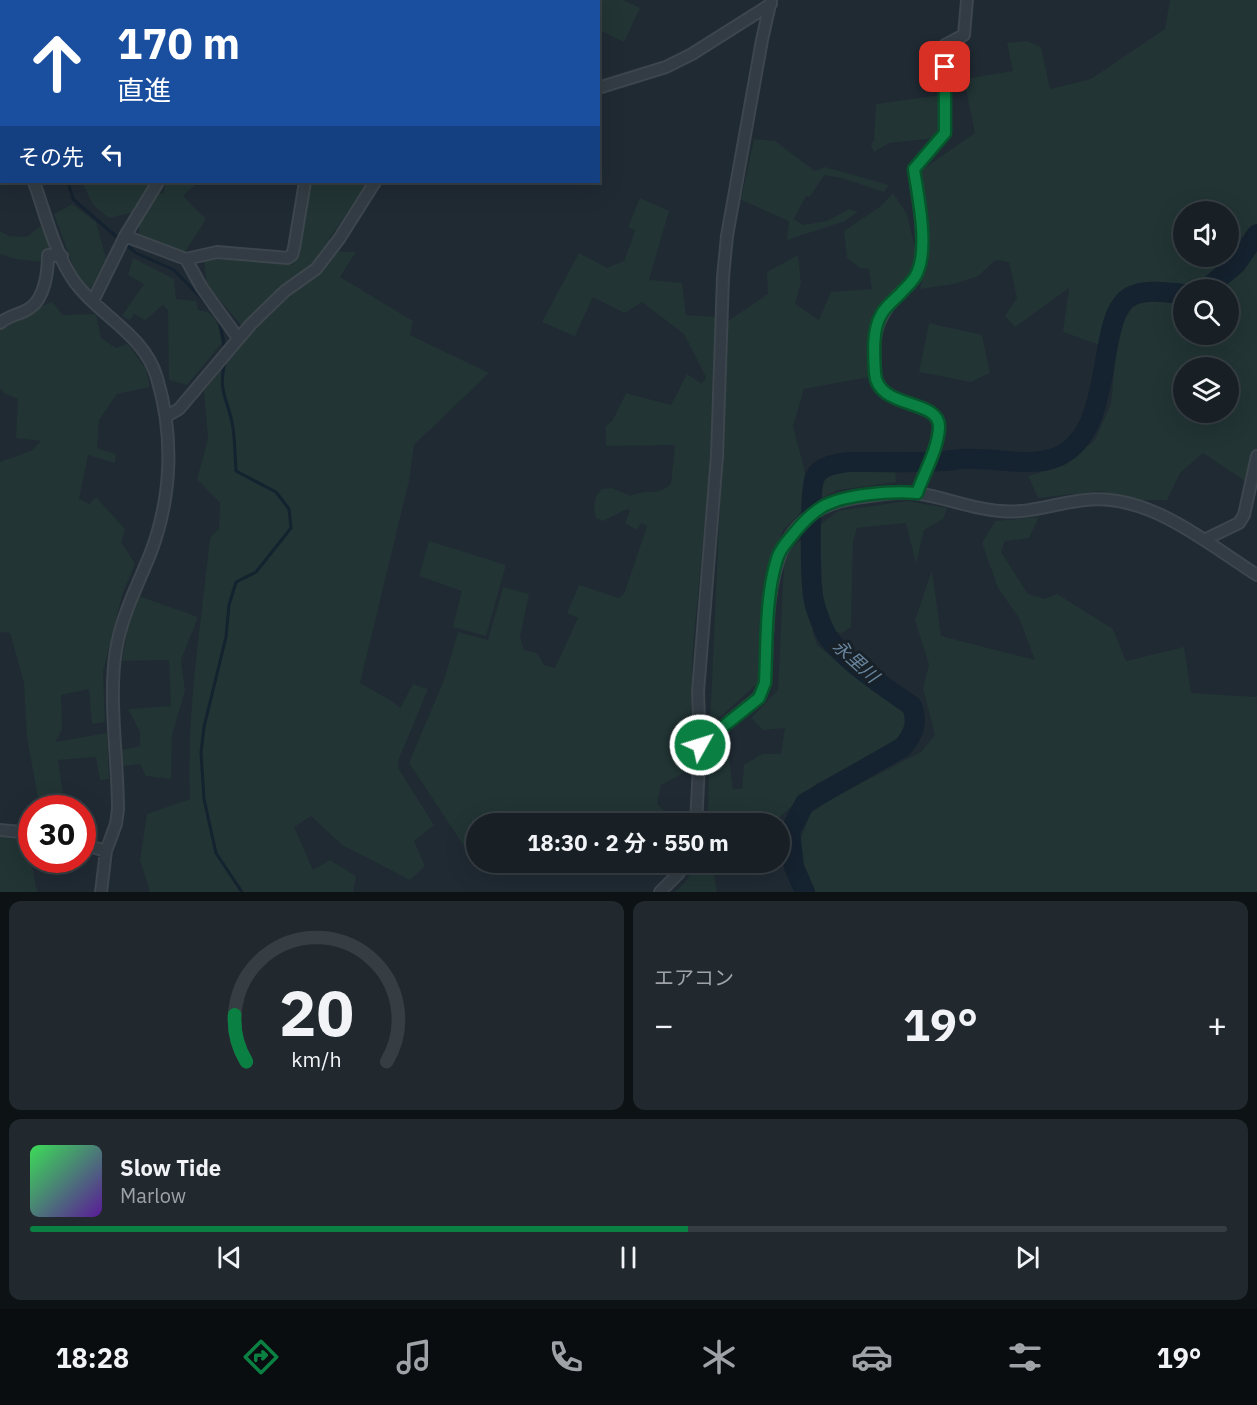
<!DOCTYPE html>
<html lang="ja">
<head>
<meta charset="utf-8">
<style>
	:root { --surface:#182026; --page:#21282e; --text:#f1f3f6; --muted:#9fa3a7; --line:#363e43; --accent:#0b8043 }
	body { margin:0; font-family:"IBM Plex Sans","Noto Sans JP",sans-serif; background:var(--page); color:var(--text); height:100vh; display:flex; flex-direction:column; font-size:22px; white-space:nowrap }
	* { box-sizing:border-box; margin:0 }
	p { font-size:20px; color:var(--muted) }
	.icon { flex:none; width:33px; height:33px; fill:none; stroke:currentColor; stroke-width:2; stroke-linecap:round; stroke-linejoin:round }
	.map { position:relative; height:892px; overflow:hidden }
	.sheet { display:flex; flex-direction:column; gap:9px; padding:9px; background:#0d1215; flex:1 }
	.sheet>* { flex:none }
	.top-card { position:absolute; left:0px; top:0px; width:600px; height:183px; box-shadow:0 6px 24px #0002,0 0 0 2px var(--line); background:#1a4fa0; color:#fff; overflow:hidden }
	.fabs { position:absolute; left:1173px; top:201px; display:grid; gap:12px }
	.fabs a { display:grid; place-items:center; width:66px; height:66px; border-radius:50%; background:var(--surface); box-shadow:0 6px 24px #0002,0 0 0 2px var(--line); font-size:30px }
	.speed { position:absolute; left:18px; top:795px; display:flex; gap:12px; font-size:30px; font-weight:700; text-align:center }
	.speed>* { display:grid; place-content:center; width:78px; height:78px; border-radius:50%; background:var(--surface); box-shadow:0 6px 24px #0002,0 0 0 2px var(--line); line-height:1 }
	.speed .limit { border:9px solid #d22; background:#fff; color:#111 }
	.pin { position:absolute; display:grid; place-items:center; width:51px; height:51px; color:#fff; margin:-26px; border-radius:12px; box-shadow:0 3px 9px #0006 }
	.me { position:absolute; width:66px; margin:-33px; rotate:51deg; stroke-linejoin:round; filter:drop-shadow(0 0 4px #0008) }
	.turn { display:flex; align-items:center; gap:21px; height:126px; padding:0 18px; font-size:27px }
	.turn .icon { width:78px; height:78px; stroke-width:2.5 }
	.turn b { display:block; font-size:42px; line-height:51px }
	.then { display:flex; align-items:center; height:57px; padding:0 18px; background:#0003; gap:12px; font-size:22px }
	.big { font-size:45px; font-weight:700; line-height:1.1 }
	.sheet .widget { flex:1; display:flex; flex-direction:column; justify-content:center; gap:9px; min-width:0; padding:0 21px; border-radius:12px; background:var(--page) }
	.sheet .dial { align-items:center; gap:0 }
	.dial svg { height:156px; overflow:visible; fill:none; stroke:var(--line); stroke-width:7; stroke-linecap:round; text-anchor:middle }
	.dial text { fill:var(--text); stroke:none }
	.song { display:flex; align-items:center; gap:18px }
	.cover { width:72px; height:72px; border-radius:9px; background:linear-gradient(135deg,hsl(130 70% 55%),hsl(270 70% 35%)) }
	.played { height:6px; border-radius:3px; background:linear-gradient(90deg,var(--accent) 55%,var(--line) 55%) }
	.keys { display:flex; justify-content:space-around; direction:ltr }
	.heat { display:flex; justify-content:space-between; align-items:center; font-size:33px; direction:ltr }
	.sheet .tiles { flex:1; display:grid; gap:9px; grid-template-columns:1fr 1fr }
	.widget:last-child { grid-column:span 2 }
	.trip { position:absolute; left:466px; top:813px; width:324px; height:60px; border-radius:30px; background:var(--surface); box-shadow:0 6px 24px #0002,0 0 0 2px var(--line); font-weight:700; line-height:60px; text-align:center }
	.menu { display:flex; height:96px; justify-content:space-around; align-items:center; background:#0a0d0f; color:var(--muted) }
	.menu .icon { width:42px; height:42px }
	.menu .current { color:var(--accent) }
	.menu b { font-size:27px; color:var(--text) }
	.map>svg:first-child { display:block }
	.green { fill:#223434; fill-rule:evenodd }
	.lines { fill:none; stroke-linecap:round; stroke-linejoin:round }
	.stream { stroke:#15222f; stroke-width:3 }
	.river { stroke:#15222f; stroke-width:20 }
	.minor-casing { stroke:#3d454d; stroke-width:14 }
	.minor { stroke:#333c44; stroke-width:10 }
	.route-casing { stroke:#07532c; stroke-width:15 }
	.route { stroke:#0b8043; stroke-width:10 }
	.labels { text-anchor:middle; dominant-baseline:central; stroke-width:6; stroke-linejoin:round; paint-order:stroke }
	.water-label { font-size:18px; font-style:italic; fill:#68859e; stroke:#192128 }
</style>
</head>
<body>
<div class="map">
<svg width="1257" height="892" viewBox="0 0 1257 892">
	<rect width="100%" height="100%" fill="#202a33"/>
	<!-- green -->
	<path class="green" d="M592,0H623L640,8L624,42L599,30L598,2Z
		M1170,0H1257V489L1203,453L1180,473L1167,500H1139L1100,491L1038,498L1028,476L1064,465L1095,440L1111,404L1116,351L1063,332L1069,288L1015,327L1005,316L1017,298L1009,262L996,260L978,276L954,284L920,289L926,264L920,171L975,133L964,79L1013,71L1007,43L1027,41L1041,47L1050,89L1091,79L1165,29ZM1184,212H1228V256H1184ZM1184,290H1228V334H1184ZM1184,368H1228V412H1184Z
		M941,95L940,131L934,138L889,143L874,152L871,145L874,140L876,104Z
		M754,139L775,141L815,171L825,167L889,185L884,192L842,178L824,175L810,197L806,196L794,219L803,225L827,221L849,209L858,212L845,221L787,240L789,221L741,200Z
		M82,182H151V186L134,212L109,218L93,205Z
		M165,182H198L183,196L206,219L185,252L139,236V223L158,194L164,193Z
		M311,182H368L329,239L341,252H356L340,277L413,321L410,335L489,373L414,445L409,481L360,683L392,701L400,708L413,684L428,689L398,761V768L434,825L414,841L425,866L410,880L342,845L311,816L294,827L313,870L330,860L356,876L353,892H150L140,860L147,814L190,799C186,712 201,625 210,538L219,528L220,503L197,479L208,439L204,391L246,340L241,325L207,285L204,261L214,254L293,265Z
		M893,193L907,214L916,252L913,274L871,323L869,377L804,389L793,426L806,476L821,478L830,472L895,468L896,482L838,490L808,505L783,530L771,566L762,665L758,683L710,726L728,321L768,294L767,272L798,255L801,283L795,304L819,320L831,292L872,289L869,269L860,268L847,258L844,231L881,206Z
		M640,198L669,211L649,280L682,283L686,315L718,317L713,436L693,647L689,770L661,785L657,804L677,823H565L559,817L551,823L545,817L540,823L477,824V843L466,849L409,763L444,680L458,632L488,640L503,587L529,594L520,637L524,650L537,653L544,665L555,668L578,618L567,613L579,585L619,598L624,594L647,526L641,523L637,530L625,523L630,511L627,509L603,521L596,518C593,507 593,498 602,489L612,488L631,496C647,488 656,497 671,484L675,445L606,446V426L613,420L626,393L671,405L687,374L702,384L706,377L684,334L642,302L625,313L593,297L575,336L542,322L579,253L607,268L624,261L635,231L628,227Z
		M72,204L96,222L107,262L89,292L76,273L54,214Z
		M43,224L51,251H44L42,262L16,259L0,254V231L9,236L27,237Z
		M133,258L174,279L176,299L196,301L198,310C218,312 218,326 222,343L187,385L169,380L168,310L163,305L145,320L134,314L130,320L122,316L144,284L128,275Z
		M52,302L63,315L96,314L101,338L116,348L128,344L146,369L150,387L117,394L99,420L97,448L116,454L115,463L88,455L79,499L89,504L96,497L125,529L121,542L135,564L122,595L103,672L105,722L92,724L89,689L61,695L62,730L55,742L107,733L109,779L100,780L96,757L58,760L65,808H40L27,738L24,683L10,633L0,632V462L31,451L41,441L16,438L18,399L4,393L0,388V330L11,318Z
		M929,323L982,335L990,373L971,382L919,372Z
		M907,501L947,508L943,519L924,530L916,564L906,523L857,528L853,541L851,627L842,633L812,630L817,645L895,706L908,713V726L893,743L816,784L773,823H708L709,746L727,743L733,789H742L744,765L762,754H781L785,728L763,730L751,718L778,690L784,566L792,547L838,511Z
		M1039,517L1029,538L1005,541L1001,552L1028,594L1045,599L1057,594L1113,629L1126,661L1184,647L1191,693L1257,697V892H810L801,861V837L811,813L831,799L921,752L935,735L923,688L929,665L915,620L932,570L941,636L1035,660L1019,618L998,588L982,543L995,521Z
		M429,541L506,565L486,636L453,627L462,591L419,576Z
		M139,596L198,617L181,660L185,691L172,735L171,779L146,776L140,764L123,766L121,750L140,746V732L128,709L171,706L169,660L122,661L128,627Z
		M0,835L28,839L36,888L38,892H0Z
		M696,863H705L713,870L717,892H675L686,881Z"/>
	<g class="lines">
		<!-- stream -->
		<path class="stream" d="M24,0V2
			M68,182L73,199L119,239
			M124,243L136,253L174,270L209,306
			M219,318L225,350
			M225,362C217,393 229,400 233,428C235,442 235,457 236,471L276,492L289,509L291,528L256,572L236,582L229,605L226,637L204,727L201,753L204,799L216,853L242,892"/>
		<!-- river -->
		<path class="river" d="M1205,290L1236,264L1257,234
			M805,892L794,867L790,831L805,803L903,747C914,733 918,724 912,706C889,690 837,656 825,632C821,623 816,611 814,601C810,585 809,490 815,477C821,465 837,464 848,462C879,462 912,463 944,461C954,460 965,458 976,459C1001,459 1033,467 1057,457C1120,430 1092,310 1134,295C1149,289 1168,293 1184,294"/>
		<!-- minor casing -->
		<g class="minor-casing">
			<path id="minor" d="M216,0L217,2
				M375,2V0
				M0,53L2,58
				M0,69H2
				M598,88L666,67L692,54L771,4
				M34,182C45,213 54,250 72,278C97,315 144,333 157,378C174,435 172,496 151,552C138,585 122,614 116,650C108,698 118,759 118,809L116,824L106,851L101,892
				M125,236L186,259L217,252L288,258L292,255L294,248L305,182
				M186,259L202,288L238,338
				M93,301L125,236L158,182
				M0,323C11,314 20,315 30,308C45,298 48,271 48,255L62,256
				M167,416L179,409L251,324L285,291L316,269L339,239L375,182
				M917,493C924,473 938,449 939,428C941,398 877,410 875,373C873,340 873,322 896,297C903,290 914,282 917,273C928,246 918,198 914,169L945,133V45L964,35L967,0
				M1204,540L1239,523L1244,515L1257,456
				M700,745L759,697L765,683C770,604 759,510 862,497C880,495 898,491 916,493C944,497 972,509 1000,511C1030,514 1056,503 1085,500C1150,493 1206,543 1257,575
				M696,824L700,745L698,692L717,456L723,277L727,236L762,40L771,0
				M0,830L32,833
				M82,844L106,851
				M660,892L678,874L686,862"/>
		</g>
		<!-- minor -->
		<use href="#minor" class="minor"/>
	</g>
	<g class="lines">
		<!-- route casing -->
		<g class="route-casing">
			<path id="route" d="M700,745L759,698L765,683C767,645 765,596 777,559C780,548 788,541 795,532C803,522 811,514 822,507C844,494 891,491 917,493C924,473 938,449 939,428C941,398 877,410 875,373C874,356 872,330 881,315C885,307 894,300 900,294C905,288 914,281 917,273C929,247 918,197 914,169L945,133V67"/>
		</g>
		<!-- route -->
		<use href="#route" class="route"/>
	</g>
	<g class="labels">
		<!-- water labels -->
		<g class="water-label">
			<text transform="translate(856 661) rotate(42)">永里川</text>
		</g>
	</g>
</svg>
<div class="fabs">
<a><svg class="icon" aria-label="sound" viewBox="0 0 24 24"><path d="M4 9h4l5-4v14l-5-4H4zM17 9q2 3 0 6"/></svg></a>
<a><svg class="icon" aria-label="search" viewBox="0 0 24 24"><circle cx="10" cy="10" r="6"/><path d="M15 15l6 6"/></svg></a>
<a><svg class="icon" aria-label="layers" viewBox="0 0 24 24"><path d="M12 4l9 5-9 5-9-5zM3 14l9 5 9-5"/></svg></a>
</div>
<div class="speed"><div class="limit">30</div></div>
<div class="pin" style="left:945px;top:67px;background:#d93025"><svg class="icon" aria-label="arrive" viewBox="0 0 24 24"><path d="M6 21V4h12l-3 4 3 4H6"/></svg></div>
<svg class="me" style="left:700px;top:745px" viewBox="-20 -20 40 40"><circle r="17" fill="#0b8043" stroke="#fff" stroke-width="3"/><path d="M0-11L8 9 0 5-8 9z" fill="#fff"/></svg>
<div class="trip">18:30 · 2 分 · 550 m</div>
<div class="top-card">
<div class="turn"><svg class="icon" aria-label="ahead" viewBox="0 0 24 24"><path d="M12 20V5M6 11l6-6 6 6"/></svg><div><b>170 m</b>直進</div></div>
<div class="then">その先<svg class="icon" aria-label="left" viewBox="0 0 24 24"><path d="M17 20v-9H6M10 6l-5 5 5 5"/></svg></div>
</div>
</div>
<section class="sheet">
<div class="tiles">
<div class="widget dial"><svg viewBox="0 0 100 80">
<path d="M14 69A42 42 0 1 1 86 69"/>
<path d="M14 69A42 42 0 0 1 8 45" stroke="#0b8043"/>
<text x="50" y="56" font-size="32" font-weight="700">20</text>
<text x="50" y="72" font-size="11">km/h</text>
</svg></div>
<div class="widget"><p>エアコン</p>
<div class="heat"><a>−</a><b class="big">19°</b><a>+</a></div>
</div>
<div class="widget">
<div class="song"><i class="cover"></i><div><b>Slow Tide</b><p>Marlow</p></div></div>
<div class="played"></div>
<div class="keys"><svg class="icon" aria-label="previous" viewBox="0 0 24 24"><path d="M18 5L8 12l10 7zM5 5v14"/></svg><svg class="icon" aria-label="pause" viewBox="0 0 24 24"><path d="M8 5v14M16 5v14"/></svg><svg class="icon" aria-label="next" viewBox="0 0 24 24"><path d="M6 5l10 7-10 7zM19 5v14"/></svg></div>
</div>
</div>
</section>
<nav class="menu">
<b>18:28</b>
<svg class="icon current" aria-label="directions" viewBox="0 0 24 24"><path d="M12 3l9 9-9 9-9-9zM9 14v-3h6M13 9l2 2-2 2"/></svg>
<svg class="icon" aria-label="music" viewBox="0 0 24 24"><path d="M9 18V5l10-2v13"/><circle cx="6" cy="18" r="3"/><circle cx="16" cy="16" r="3"/></svg>
<svg class="icon" aria-label="phone" viewBox="0 0 24 24"><path d="M5 4h4l2 5-3 2q2 4 5 5l2-3 5 2v4C11 20 4 13 5 4z"/></svg>
<svg class="icon" aria-label="climate" viewBox="0 0 24 24"><path d="M12 3v18M4 7l16 10M4 17L20 7"/></svg>
<svg class="icon" aria-label="car" viewBox="0 0 24 24"><path d="M5 17H2v-5l4-1 3-4h7l3 4 3 1v5h-3M9 17h6M6 11h13"/><circle cx="7" cy="17" r="2"/><circle cx="17" cy="17" r="2"/></svg>
<svg class="icon" aria-label="filters" viewBox="0 0 24 24"><path d="M4 7h16M4 17h16"/><circle cx="9" cy="7" r="2"/><circle cx="15" cy="17" r="2"/></svg>
<b>19°</b>
</nav>
</body>
</html>
